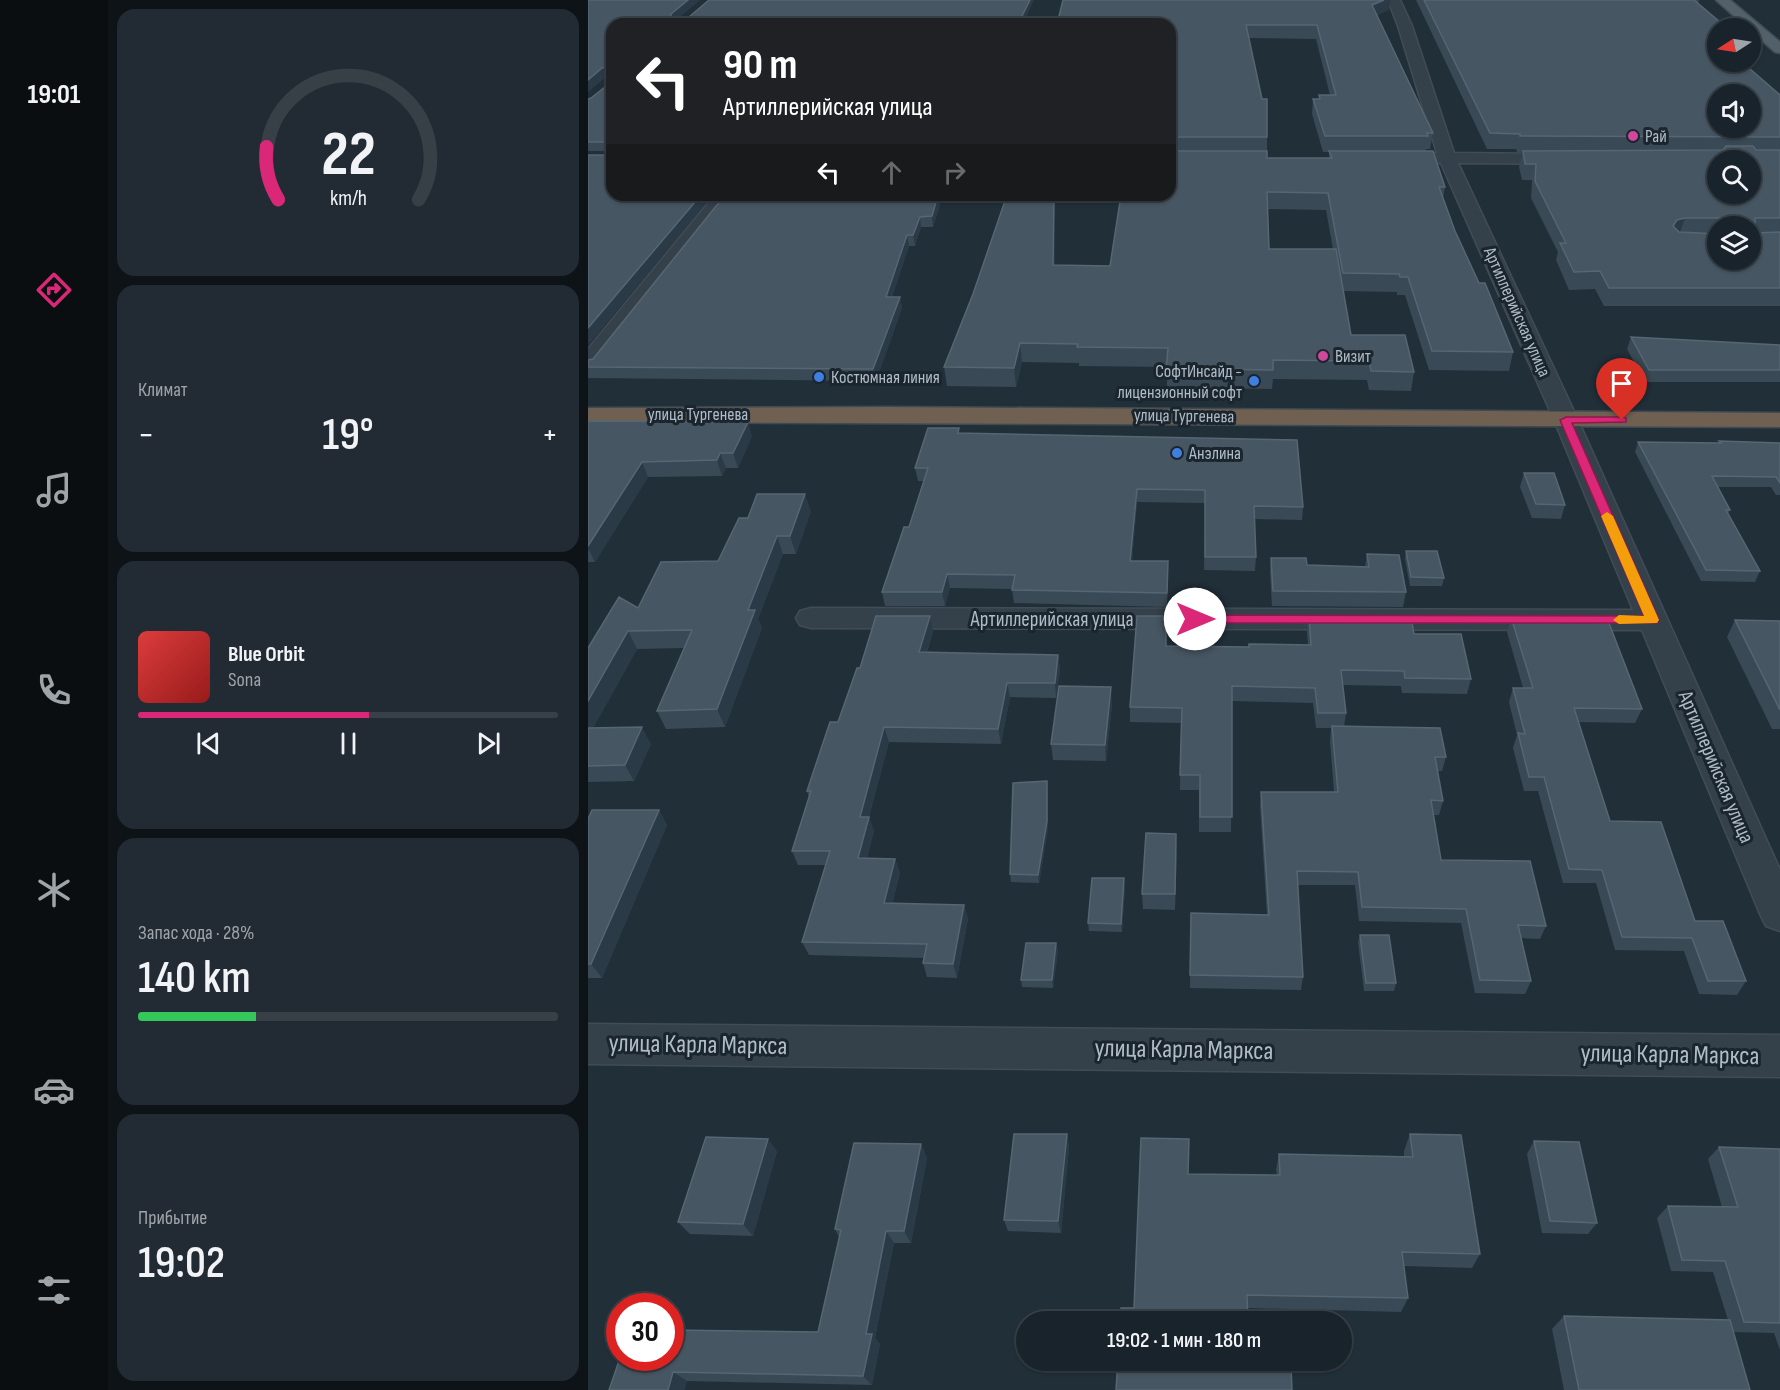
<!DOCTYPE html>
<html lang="ru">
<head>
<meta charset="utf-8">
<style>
	:root { --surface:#19232b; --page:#222b33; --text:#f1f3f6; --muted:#9fa4a9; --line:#374047; --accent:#db2777 }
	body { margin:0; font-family:"Sofia Sans Condensed",sans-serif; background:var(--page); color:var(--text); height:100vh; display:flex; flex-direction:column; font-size:22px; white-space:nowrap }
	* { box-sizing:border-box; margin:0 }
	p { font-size:20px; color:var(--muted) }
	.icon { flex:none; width:33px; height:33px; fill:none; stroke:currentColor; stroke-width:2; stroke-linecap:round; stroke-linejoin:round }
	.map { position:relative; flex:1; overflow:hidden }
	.sheet { display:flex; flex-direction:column; gap:9px; padding:9px; background:#0e1318; width:480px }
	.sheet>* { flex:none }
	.top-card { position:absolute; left:18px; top:18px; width:570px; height:183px; border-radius:18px; box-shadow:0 2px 4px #0004,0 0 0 2px var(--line); background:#202124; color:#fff; overflow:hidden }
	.needle { width:39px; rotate:258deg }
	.controls { position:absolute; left:1119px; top:18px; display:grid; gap:12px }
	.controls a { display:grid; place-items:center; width:54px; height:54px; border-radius:50%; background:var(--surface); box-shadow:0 2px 4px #0004,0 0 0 2px var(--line); font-size:30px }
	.speed { position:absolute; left:18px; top:1293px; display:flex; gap:12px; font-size:30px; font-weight:700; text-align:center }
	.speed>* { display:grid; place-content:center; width:78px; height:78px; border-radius:50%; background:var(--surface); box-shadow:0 2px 4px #0004,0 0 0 2px var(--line); line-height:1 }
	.speed .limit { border:9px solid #d22; background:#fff; color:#111 }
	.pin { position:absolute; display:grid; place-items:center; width:51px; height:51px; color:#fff; margin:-62px -26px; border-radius:50% 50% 50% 0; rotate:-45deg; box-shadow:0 0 6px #0007 }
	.pin .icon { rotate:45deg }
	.me { position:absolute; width:66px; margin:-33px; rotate:90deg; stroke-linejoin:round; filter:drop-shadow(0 0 4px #0008) }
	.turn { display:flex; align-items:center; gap:21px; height:126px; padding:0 18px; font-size:27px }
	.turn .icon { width:78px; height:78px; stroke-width:2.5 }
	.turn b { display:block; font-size:42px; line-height:51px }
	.lanes { display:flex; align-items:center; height:57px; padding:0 18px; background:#0003; justify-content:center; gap:30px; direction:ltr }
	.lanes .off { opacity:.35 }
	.big { font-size:45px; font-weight:600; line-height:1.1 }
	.sheet .tile { flex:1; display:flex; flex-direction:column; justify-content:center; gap:9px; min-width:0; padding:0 21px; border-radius:18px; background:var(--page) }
	.sheet .dial { align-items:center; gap:0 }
	.dial svg { height:156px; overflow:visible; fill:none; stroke:var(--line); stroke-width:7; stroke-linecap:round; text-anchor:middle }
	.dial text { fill:var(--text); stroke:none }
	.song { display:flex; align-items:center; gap:18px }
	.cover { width:72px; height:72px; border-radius:9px; background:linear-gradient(135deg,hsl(0 70% 55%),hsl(0 70% 35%)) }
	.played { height:6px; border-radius:3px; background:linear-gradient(90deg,var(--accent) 55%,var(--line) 55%) }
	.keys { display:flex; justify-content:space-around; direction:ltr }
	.heat { display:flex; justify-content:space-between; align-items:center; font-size:33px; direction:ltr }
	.charge { height:9px; border-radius:4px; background:linear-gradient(90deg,#34c759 28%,var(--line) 0) }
	.trip { position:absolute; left:428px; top:1311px; width:336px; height:60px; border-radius:30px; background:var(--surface); box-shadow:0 2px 4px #0004,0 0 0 2px var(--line); font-weight:600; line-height:60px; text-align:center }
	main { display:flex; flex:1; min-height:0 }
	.dock { display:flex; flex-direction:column; width:108px; justify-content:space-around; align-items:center; background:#0a0e11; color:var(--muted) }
	.dock .icon { width:42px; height:42px }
	.dock .current { color:var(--accent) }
	.dock b { font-size:27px; color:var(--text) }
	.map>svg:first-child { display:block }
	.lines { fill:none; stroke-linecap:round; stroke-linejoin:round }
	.minor-casing { stroke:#414c56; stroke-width:3 }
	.major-casing { stroke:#414c56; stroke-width:3 }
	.highway-casing { stroke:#3f4b54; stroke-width:3 }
	.minor { fill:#34404a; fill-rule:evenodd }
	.major { fill:#52606a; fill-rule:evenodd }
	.highway { fill:#706051; fill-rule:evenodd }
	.wall { fill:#394a56; fill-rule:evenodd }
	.shaded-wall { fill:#2a3a46 }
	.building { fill:#465662; stroke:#566672; stroke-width:1.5; fill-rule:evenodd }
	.route { fill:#db2777; stroke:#8e194d; stroke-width:1.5 }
	.slow { fill:#f59e0b }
	.hotel-dot { fill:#d1479c; stroke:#1a252e; stroke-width:2 }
	.shop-dot { fill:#3f7fe0; stroke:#1a252e; stroke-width:2 }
	.labels { text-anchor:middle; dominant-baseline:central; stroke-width:6; stroke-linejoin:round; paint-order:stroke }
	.far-poi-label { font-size:18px; fill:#afbbc6; stroke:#1a252e; text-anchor:start }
	.far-street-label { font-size:18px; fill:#afbbc6; stroke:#1a252e }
	.street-label { font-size:21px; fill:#afbbc6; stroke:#1a252e }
	.near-street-label { font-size:26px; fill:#afbbc6; stroke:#1a252e }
</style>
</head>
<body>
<main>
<nav class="dock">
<b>19:01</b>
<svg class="icon current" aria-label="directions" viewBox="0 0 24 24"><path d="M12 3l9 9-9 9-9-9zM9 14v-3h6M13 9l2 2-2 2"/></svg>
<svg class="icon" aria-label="music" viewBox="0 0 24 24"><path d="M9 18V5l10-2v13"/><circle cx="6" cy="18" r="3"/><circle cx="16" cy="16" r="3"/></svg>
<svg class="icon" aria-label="phone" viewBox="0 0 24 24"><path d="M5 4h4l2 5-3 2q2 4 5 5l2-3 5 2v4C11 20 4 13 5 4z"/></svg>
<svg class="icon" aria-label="climate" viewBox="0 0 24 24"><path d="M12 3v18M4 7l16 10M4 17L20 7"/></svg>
<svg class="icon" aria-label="car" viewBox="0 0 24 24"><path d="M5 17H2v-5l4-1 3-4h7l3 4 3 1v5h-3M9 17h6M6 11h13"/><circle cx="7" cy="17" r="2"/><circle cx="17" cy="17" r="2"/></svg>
<svg class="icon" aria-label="filters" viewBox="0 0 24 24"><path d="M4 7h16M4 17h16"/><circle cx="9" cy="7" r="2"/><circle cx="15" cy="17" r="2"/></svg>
</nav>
<section class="sheet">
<div class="tile dial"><svg viewBox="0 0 100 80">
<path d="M14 69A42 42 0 1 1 86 69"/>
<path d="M14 69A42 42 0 0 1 8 42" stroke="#db2777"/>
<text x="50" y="56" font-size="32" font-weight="700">22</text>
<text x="50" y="72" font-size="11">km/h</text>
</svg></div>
<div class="tile"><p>Климат</p>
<div class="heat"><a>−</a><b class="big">19°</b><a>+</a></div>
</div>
<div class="tile">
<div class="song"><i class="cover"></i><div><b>Blue Orbit</b><p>Sona</p></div></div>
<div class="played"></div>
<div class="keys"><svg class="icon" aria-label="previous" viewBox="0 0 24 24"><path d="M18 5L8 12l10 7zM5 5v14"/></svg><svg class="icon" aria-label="pause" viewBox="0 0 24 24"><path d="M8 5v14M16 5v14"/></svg><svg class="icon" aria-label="next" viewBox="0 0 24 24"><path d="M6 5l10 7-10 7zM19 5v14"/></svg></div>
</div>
<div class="tile"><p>Запас хода · 28%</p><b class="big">140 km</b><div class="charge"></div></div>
<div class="tile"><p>Прибытие</p><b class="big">19:02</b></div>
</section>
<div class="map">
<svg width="1192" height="1390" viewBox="0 0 1192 1390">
	<rect width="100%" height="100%" fill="#212f39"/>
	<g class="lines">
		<!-- minor casing -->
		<g class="minor-casing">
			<path id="minor" d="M800,0H812L824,26L866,153L979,154L985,155L988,159L985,163L979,164L870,163L990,420L1192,870V931L1178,926L1172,914L1054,630L223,628L212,625L208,618L212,611L223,608L1045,610L966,420L853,163L833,162L830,158L833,154L849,153L810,26Z
				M127,195H146L8,369L0,371V349Z
				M0,1024L1192,1035V1077L0,1064Z"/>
		</g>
		<!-- major casing -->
		<g class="major-casing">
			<path id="major" d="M1128,0H1142L1192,42V53L1187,52Z"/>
		</g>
		<!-- highway casing -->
		<g class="highway-casing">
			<path id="highway" d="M298,407L1192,413V427L0,422V408Z"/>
		</g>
		<!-- minor -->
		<use href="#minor" class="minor"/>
		<!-- major -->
		<use href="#major" class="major"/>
		<!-- highway -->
		<use href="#highway" class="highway"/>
	</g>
	<!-- wall -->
	<path class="wall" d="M0,0H112L91,17L24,24L125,195L0,345V155H22V151H0V99L3,98L22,83V77H18Z
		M828,0H1111L1110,3L1130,28V62L1192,95V306H1016L1007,289L981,290L968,260L970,252L943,198L944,180H934L931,167L935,152H929L928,149H899ZM1130,226H1162L1130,260Z
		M801,10L789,15L845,133L842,149H838V151L857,187L855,198L867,231L891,283L925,352L921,371L841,370L817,295H809V292L755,291L763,335L826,372L823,391L781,390L779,380L685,379L684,389L621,388V391H579V367L491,366V363L434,362L428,387L359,386L356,367L385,294L419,195H582V24ZM661,38L728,39L742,95H731V99H725L724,114L735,152H741V158H679V137ZM467,200H532L522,266L467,265ZM679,209L738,210L745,249H681Z
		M355,195L345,227H333L327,246H321L304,297H312L314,308L288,381L0,378V360L5,359Z
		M1043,337L1192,345V382H1057L1039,349Z
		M0,421L164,436L150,468H138L134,476L60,477L7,562H0Z
		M372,434L715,507L714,520L666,519L668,557L667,571L616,570L617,503L549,502L544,561L580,575L579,607L426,603L424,589L362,588L357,606H297L294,592L321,527L336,481H330L327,468Z
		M1131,441L1192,443V495H1188L1183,487H1129L1142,510L1140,514L1172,571L1167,582L1113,581L1047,452L1050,442L1131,443Z
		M936,473L977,505L973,519L944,518L932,487Z
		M223,511L208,554H195L170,619L174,628L137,727L78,729L69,711L96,648L49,649L5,728L63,744L46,781L0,782V648L50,608L130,561L160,518Z
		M818,551L856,578L854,586H822L817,559Z
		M779,554L818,592L815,607L684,606L682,572L683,558L719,565L777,567Z
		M342,616L345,631L339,652L470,655L472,670L468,698L422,697L413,744L301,742L281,817L286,831L279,858L307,859L312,873L304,904L376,905L380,919L369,978L339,977L335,963L336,958L221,955L214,942L238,865H210L204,851L221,798L219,791L250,722L272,668Z
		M721,616L826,634L883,679L879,694L814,693L813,686L755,685L758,713L756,727L858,757L854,771H849L855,801L851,815H845L853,860L958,926L952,939L933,938L943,981L937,994L887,993L873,923L771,921L767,885H710L715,977L713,990L602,988L603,913L679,915L672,806L673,792H746L742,741L743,728H728L725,703L644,701L643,832H611V790H592L593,723L542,722V707L578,646L661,647L720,645L719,631Z
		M923,617L1054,709L1047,723L990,722L1022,821L1158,981L1149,995L1111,994L1096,951L1027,950L1008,883H975L950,791H936L925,748L929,735L921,702L925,688H935L919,632Z
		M1147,620L1192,621V729H1184L1139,637Z
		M524,704L518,761L465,760L463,744Z
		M460,789V829L451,883L423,882L422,874Z
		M71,810L79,825L14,978H0V819Z
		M589,850L587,910L555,909L554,894Z
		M537,886L534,932L501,931L500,923Z
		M772,935L808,983L806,991H776L770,942Z
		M468,943L470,950L465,988L434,987L433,980Z
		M479,1134L481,1148L473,1233L420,1231L416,1220Z
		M822,1134L892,1254L884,1268L816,1266L820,1298L813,1312L660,1308H546L600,1174L689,1175L688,1170L691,1154L816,1157V1151Z
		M946,1141L1009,1223L1000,1234L954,1233L939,1154Z
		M333,1144L339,1158L323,1243H306L287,1338L292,1344L284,1385L99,1381L96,1390H21L230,1332L251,1237L247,1229Z
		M1131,1147L1192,1149V1350L1186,1333L1145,1332L1162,1390H976L964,1329L976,1316L1140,1320L1125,1272L1083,1271L1069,1218L1080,1206L1134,1207L1120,1159Z
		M189,1151L165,1236L102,1234L90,1222Z"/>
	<!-- shaded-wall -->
	<path class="shaded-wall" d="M100,0H112L86,22L83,17V14Z
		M442,0H446L435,24H430Z
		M796,0H802L801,10L783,18L784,5Z
		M22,67L24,76L18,77L0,92V80L14,68Z
		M113,195H125L0,345V328Z
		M350,195H355L345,227L344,216Z
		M466,195H467V283L465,265Z
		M332,217L333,227L327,246L325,235Z
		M1097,218L1091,235L1085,226L1089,220Z
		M319,235L321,246L301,308L298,297Z
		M312,297L314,308L288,381L285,369Z
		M432,343L434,362L428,387L426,368Z
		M160,422L164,436L150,468L145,453Z
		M132,453L138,468L134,476L129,460Z
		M54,462L60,477L7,562L0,548V546Z
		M549,489V502L543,575L542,561Z
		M217,494L223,511L208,554L202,536Z
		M189,536L195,554L170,619L174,628L137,727L129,709L160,610Z
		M580,561V575L579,607V593Z
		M359,574L362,588L357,606L354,592Z
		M342,616L345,631L334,666L331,652Z
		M40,631L49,649L0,737V701Z
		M470,655L472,670L468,698L467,683Z
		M419,683L422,697L413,744L410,729Z
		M523,687L524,704L518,761L517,745Z
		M54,727L63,744L46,781L37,765Z
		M296,727L301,742L277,831L272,817Z
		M459,781L460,789V829L451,883L450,875Z
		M71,810L79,825L14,978L3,964Z
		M281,817L286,831L275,872L270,858Z
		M588,834L589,850L587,910V894Z
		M307,859L312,873L301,917L296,903Z
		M536,878L537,886L534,932L533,924Z
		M376,905L380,919L369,978L365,964Z
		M468,943L470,950L465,988L464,980Z
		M479,1134L481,1148L473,1233L470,1221Z
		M180,1139L189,1151L165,1236L155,1224Z
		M333,1144L339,1158L323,1243L316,1231Z
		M298,1231L306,1243L287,1338L292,1344L284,1385L275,1376L278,1334Z
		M85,1372L99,1381L96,1390H80Z"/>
	<!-- building -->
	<path class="building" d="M0,0H100L83,14V17H101L121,0H442L430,24H24V195H113L0,328V155H22V142H0V99L3,98L22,83V67L14,68L0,80Z
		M475,0H796L784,5L845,133H839L840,136H737L725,99H732L731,95H748L729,25H658L674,99H679V137H582V24H469Z
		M836,0H1106L1139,28H1130V39H1128L1130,40V62H1154L1192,95V137L932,136V134L902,133ZM1130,94H1162V128H1130Z
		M1138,146H1165L1168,150H1192V218H1167V233L1192,232V288H1021L1012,271L986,272L972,243H978L947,181L948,164H937L935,151L1135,150ZM1130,160H1162V194H1130ZM1097,218H1138V226H1162V260H1130V234L1091,232L1085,226L1089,220Z
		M582,151H679V158H744L741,151H845L857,187H851L867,231L891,283H897L925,352L844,351L820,277H812L811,274L755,273L740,193L679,192L681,249H748L763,335H817L826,372L783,371L781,361L685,360V370L621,369V372H578L580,348L489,347L490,344L432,343L426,368L356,367L385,294L419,195H466L465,265L522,266L533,195H582Z
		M137,195H350L344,216L332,217L325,235H319L298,297H312L285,369L0,367V360L5,359Z
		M1043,337L1192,345V370H1061Z
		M0,421L160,422L145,453H132L129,460L54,462L0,546Z
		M340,428H371L370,433L709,440L715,507L666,506L668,557H617V490L549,489L542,561H580L579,593L424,590L427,575L359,574L354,592H294L316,527H321L340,468H327Z
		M1131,441L1192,443V483L1188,477L1124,476L1142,510H1138L1172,571L1118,570L1050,442L1133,443Z
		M936,473H966L977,505L948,504Z
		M169,494H217L202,536H189L160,610H167L129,709L69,711L104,630L40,631L0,701V648L31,597L50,608L73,562L130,561L151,518H160Z
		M818,551H849L856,578L823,577Z
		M779,554L811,555L818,592L685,591L683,558H718L719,565L781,567Z
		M288,616H342L331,652L470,655L467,683H419L410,729L296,727L272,817H281L270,858L307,859L296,903L376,905L365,964L335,963L339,944L214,942L242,851H204L223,791H219L242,722H250L269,668H272Z
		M549,616H578V646L661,647V644L723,645L721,616L823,617L826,634H873L883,679L817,678L816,671L753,670L758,713H730L727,688L644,686V817H612V775H592L594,708L542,707Z
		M923,617L1019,618L1054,709L986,708L1022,821L1073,822L1107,921H1135L1158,981H1120L1104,938L1034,937L1014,870L981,869L956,777H941L930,733L937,734L925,688H945Z
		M1147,620L1192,621V710Z
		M471,686L523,687L517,745L463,744Z
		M744,726L852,728L858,757H847L855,801L843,800L853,860L942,861L958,926L930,925L943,981L892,980L878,909L774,907L770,872L709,871L715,977L602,975L603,913L681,915L673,792H750Z
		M54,727L37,765L0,766V728Z
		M459,781V821L450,875L422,874L425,783Z
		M4,810H71L3,964H0V819Z
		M558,833L588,834L587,894H554Z
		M504,878H536L533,924L500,923Z
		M772,935H801L808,983H778Z
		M438,943H468L464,980H433Z
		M426,1134H479L470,1221L416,1220Z
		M822,1134L873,1135L892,1254L814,1252L820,1298L659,1295L660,1322H532L533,1308H546L553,1138L601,1139L600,1174L692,1175L691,1154L825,1157Z
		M118,1137L180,1139L155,1224L90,1222Z
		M946,1141L991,1142L1009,1223L962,1221Z
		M266,1143L333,1144L316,1231H298L278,1334H284L275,1376L85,1372L80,1390H21L32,1358H82V1330L230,1332L253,1230L247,1229Z
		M1131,1147L1192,1149V1323L1156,1322L1137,1261L1094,1260L1080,1206L1150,1207Z
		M976,1316L1142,1320L1162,1390H991Z
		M530,1360H661V1366L703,1367L704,1390H528Z"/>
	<!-- route -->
	<path class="route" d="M1034,417L1038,418V422L984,423L1071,620L1069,623H607L600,619L607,615L1056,616L972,420L978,417Z"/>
	<!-- slow -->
	<path class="slow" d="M1019,512L1025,516L1071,620L1069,623L1031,624L1025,620L1031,615L1056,616L1013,516Z"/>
	<!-- markers -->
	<g class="hotel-dot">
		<circle cx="1045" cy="136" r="6"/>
		<circle cx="735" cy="356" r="6"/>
	</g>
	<g class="shop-dot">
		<circle cx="231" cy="377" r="6"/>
		<circle cx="666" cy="381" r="6"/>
		<circle cx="589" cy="453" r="6"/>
	</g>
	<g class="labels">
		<!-- far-poi labels -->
		<g class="far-poi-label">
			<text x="1057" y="136">Рай</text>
			<text x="747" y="356">Визит</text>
			<text x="654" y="371" text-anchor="end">СофтИнсайд -<tspan x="654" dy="21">лицензионный софт</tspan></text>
			<text x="243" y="377">Костюмная линия</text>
			<text x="601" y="453">Анэлина</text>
		</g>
		<!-- far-street labels -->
		<g class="far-street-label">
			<text transform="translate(929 312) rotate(66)">Артиллерийская улица</text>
			<text x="110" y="414">улица Тургенева</text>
			<text transform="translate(596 416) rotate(1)">улица Тургенева</text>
		</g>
		<!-- street labels -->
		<g class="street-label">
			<text x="464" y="619">Артиллерийская улица</text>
			<text transform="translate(1128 767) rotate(67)">Артиллерийская улица</text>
		</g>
		<!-- near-street labels -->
		<g class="near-street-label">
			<text transform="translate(110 1045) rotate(1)">улица Карла Маркса</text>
			<text transform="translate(596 1050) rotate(1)">улица Карла Маркса</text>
			<text transform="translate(1082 1055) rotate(1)">улица Карла Маркса</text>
		</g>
	</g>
</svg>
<div class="controls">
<a><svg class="needle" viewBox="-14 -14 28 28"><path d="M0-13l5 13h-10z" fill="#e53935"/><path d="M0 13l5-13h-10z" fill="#9fa4a9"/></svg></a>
<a><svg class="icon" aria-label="sound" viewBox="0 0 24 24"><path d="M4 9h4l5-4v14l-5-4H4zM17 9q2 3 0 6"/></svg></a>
<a><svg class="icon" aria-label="search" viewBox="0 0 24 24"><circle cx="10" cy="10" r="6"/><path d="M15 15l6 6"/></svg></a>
<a><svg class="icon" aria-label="layers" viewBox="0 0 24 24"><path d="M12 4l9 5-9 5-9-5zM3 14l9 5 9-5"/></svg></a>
</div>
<div class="speed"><div class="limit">30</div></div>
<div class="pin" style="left:1034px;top:420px;background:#d93025"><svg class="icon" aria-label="arrive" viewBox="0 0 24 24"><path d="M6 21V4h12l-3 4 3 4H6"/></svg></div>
<svg class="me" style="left:607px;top:619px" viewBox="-20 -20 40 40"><circle r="19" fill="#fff"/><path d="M0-13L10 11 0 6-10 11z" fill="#db2777"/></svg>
<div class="trip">19:02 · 1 мин · 180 m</div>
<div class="top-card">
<div class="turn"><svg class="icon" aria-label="left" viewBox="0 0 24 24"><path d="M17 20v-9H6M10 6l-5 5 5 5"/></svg><div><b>90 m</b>Артиллерийская улица</div></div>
<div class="lanes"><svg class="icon" aria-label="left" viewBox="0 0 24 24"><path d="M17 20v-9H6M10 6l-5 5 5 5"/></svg><svg class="icon off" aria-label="ahead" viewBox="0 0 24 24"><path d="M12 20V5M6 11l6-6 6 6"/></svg><svg class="icon off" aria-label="right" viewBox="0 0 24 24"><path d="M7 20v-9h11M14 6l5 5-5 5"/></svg></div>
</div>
</div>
</main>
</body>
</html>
